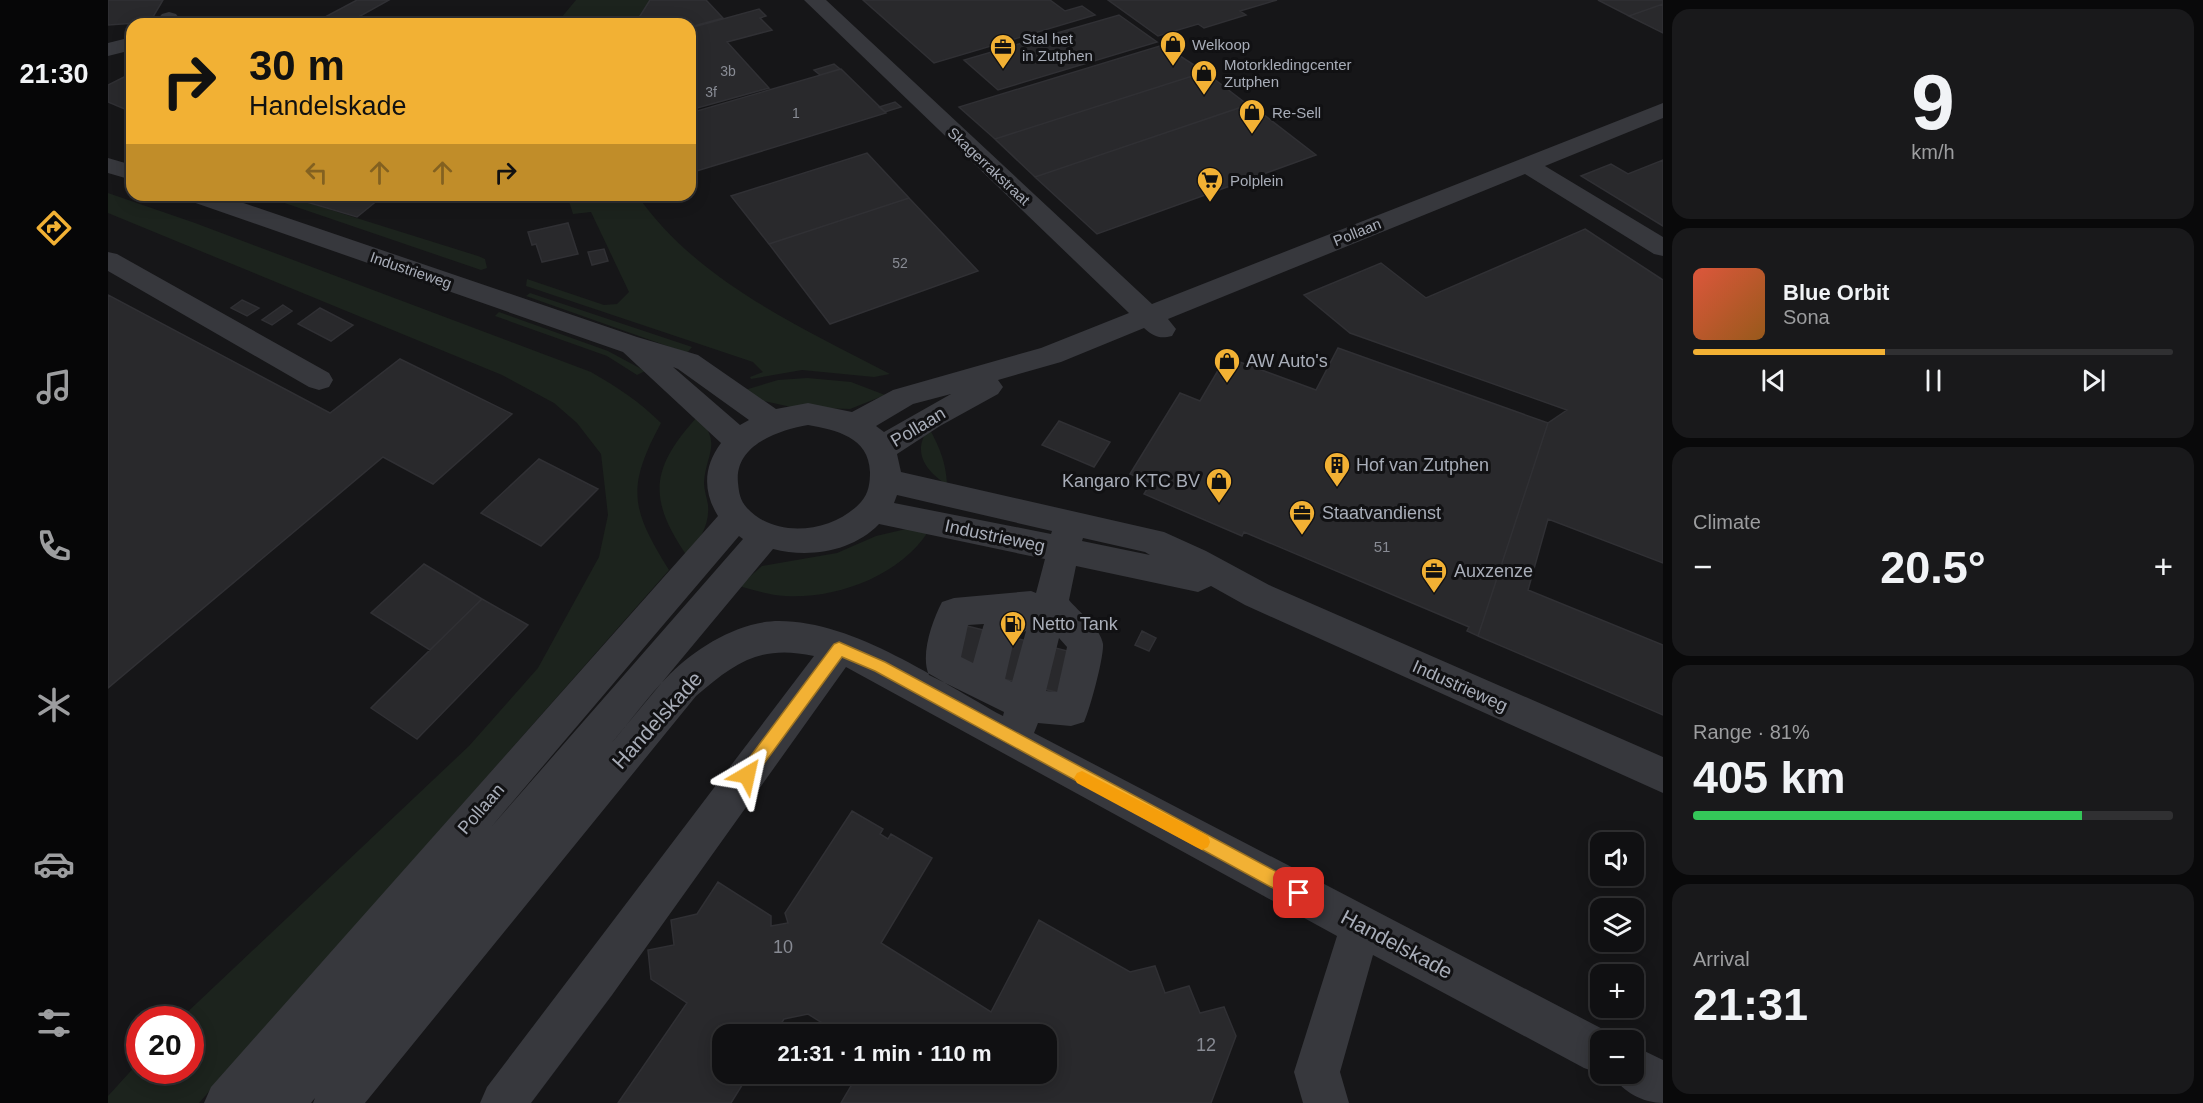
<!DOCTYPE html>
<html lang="en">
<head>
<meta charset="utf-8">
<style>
	:root { --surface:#101012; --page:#19191b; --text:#f1f3f6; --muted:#9c9d9f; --line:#303032; --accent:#f2b134 }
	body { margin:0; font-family:Helvetica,sans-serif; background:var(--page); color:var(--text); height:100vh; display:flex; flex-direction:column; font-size:22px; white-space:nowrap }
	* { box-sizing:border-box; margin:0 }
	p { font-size:20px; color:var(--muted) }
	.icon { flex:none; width:33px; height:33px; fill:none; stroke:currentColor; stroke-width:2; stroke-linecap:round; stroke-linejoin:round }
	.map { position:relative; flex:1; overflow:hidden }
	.side { display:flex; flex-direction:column; gap:9px; padding:9px; background:#09090a; width:540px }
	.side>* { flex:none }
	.hud { position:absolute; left:18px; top:18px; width:570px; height:183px; border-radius:18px; box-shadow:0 3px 15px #0003,0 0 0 2px var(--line); background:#f2b134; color:#111; overflow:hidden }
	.buttons { position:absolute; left:1482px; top:832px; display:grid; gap:12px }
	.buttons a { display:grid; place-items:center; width:54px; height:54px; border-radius:12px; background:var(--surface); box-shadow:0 3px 15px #0003,0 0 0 2px var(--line); font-size:30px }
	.speed { position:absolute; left:18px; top:1006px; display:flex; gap:12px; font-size:30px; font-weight:700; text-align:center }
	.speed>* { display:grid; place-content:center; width:78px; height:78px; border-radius:50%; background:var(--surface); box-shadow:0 3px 15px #0003,0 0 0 2px var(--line); line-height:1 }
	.speed .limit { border:9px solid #d22; background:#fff; color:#111 }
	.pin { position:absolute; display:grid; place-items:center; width:51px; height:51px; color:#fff; margin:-26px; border-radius:12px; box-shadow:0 3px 9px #0006 }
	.me { position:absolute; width:66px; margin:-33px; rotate:36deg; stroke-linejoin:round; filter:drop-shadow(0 0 4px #0008) }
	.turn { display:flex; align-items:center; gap:21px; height:126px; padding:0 24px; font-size:27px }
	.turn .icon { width:78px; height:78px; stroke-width:2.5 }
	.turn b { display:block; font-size:42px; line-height:51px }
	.lanes { display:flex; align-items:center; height:57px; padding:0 24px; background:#0003; justify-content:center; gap:30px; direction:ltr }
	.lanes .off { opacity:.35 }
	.big { font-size:45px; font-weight:800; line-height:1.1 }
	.side .widget { flex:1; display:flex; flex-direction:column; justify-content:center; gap:9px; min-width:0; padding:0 21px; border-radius:18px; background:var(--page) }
	.side .dial { align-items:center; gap:0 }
	.dial b { font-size:78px; line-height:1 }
	.song { display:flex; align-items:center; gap:18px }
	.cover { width:72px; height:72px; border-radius:9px; background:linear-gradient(135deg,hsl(10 70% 55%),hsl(30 70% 35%)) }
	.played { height:6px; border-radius:3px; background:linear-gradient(90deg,var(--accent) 40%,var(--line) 40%) }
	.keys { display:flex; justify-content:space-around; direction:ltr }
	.heat { display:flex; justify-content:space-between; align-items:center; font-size:33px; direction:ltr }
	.charge { height:9px; border-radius:4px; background:linear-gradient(90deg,#34c759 81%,var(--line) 0) }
	.trip { position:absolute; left:604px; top:1024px; width:345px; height:60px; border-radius:18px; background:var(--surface); box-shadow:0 3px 15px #0003,0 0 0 2px var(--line); font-weight:800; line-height:60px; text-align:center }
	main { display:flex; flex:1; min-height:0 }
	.tab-bar { display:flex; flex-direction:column; width:108px; justify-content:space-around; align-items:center; background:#060607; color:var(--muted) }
	.tab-bar .icon { width:42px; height:42px }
	.tab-bar .selected { color:var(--accent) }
	.tab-bar b { font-size:27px; color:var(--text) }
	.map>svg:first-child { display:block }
	.green { fill:#1c231d }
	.building { fill:#29292c; stroke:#303034; stroke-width:1.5 }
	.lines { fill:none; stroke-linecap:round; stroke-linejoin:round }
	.minor { fill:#37383d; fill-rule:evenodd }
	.route { fill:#f2b134; stroke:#9d7322; stroke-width:1.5 }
	.slow { fill:#f59e0b }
	.labels { text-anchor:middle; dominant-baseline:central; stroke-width:6; stroke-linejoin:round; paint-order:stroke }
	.far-number-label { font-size:14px; fill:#888b94 }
	.far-poi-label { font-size:15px; fill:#a8adb8; stroke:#111113; text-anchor:start }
	.far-street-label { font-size:15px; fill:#a8adb8; stroke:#111113 }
	.number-label { font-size:15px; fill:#888b94 }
	.poi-label { font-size:18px; fill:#a8adb8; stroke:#111113; text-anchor:start }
	.street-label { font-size:18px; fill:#a8adb8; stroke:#111113 }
	.near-number-label { font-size:18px; fill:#888b94 }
	.near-street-label { font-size:21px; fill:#a8adb8; stroke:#111113 }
</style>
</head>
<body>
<main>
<nav class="tab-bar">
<b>21:30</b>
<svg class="icon selected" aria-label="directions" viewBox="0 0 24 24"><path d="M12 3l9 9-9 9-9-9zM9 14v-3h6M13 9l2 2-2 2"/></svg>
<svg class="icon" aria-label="music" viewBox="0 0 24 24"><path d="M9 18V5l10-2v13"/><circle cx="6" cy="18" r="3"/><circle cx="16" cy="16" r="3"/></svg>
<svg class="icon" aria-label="phone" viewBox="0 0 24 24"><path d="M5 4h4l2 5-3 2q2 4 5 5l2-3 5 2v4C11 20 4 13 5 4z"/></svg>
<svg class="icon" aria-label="climate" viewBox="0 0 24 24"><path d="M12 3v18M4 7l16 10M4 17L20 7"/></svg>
<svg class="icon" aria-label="car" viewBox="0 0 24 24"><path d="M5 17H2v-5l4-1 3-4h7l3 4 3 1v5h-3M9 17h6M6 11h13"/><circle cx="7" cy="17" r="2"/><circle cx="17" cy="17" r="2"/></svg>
<svg class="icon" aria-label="filters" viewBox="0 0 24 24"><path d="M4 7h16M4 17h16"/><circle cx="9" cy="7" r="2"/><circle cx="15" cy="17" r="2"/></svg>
</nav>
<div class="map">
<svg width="1555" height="1103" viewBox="0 0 1555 1103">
	<rect width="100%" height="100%" fill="#161618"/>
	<!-- green -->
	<path class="green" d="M468,0H542L527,24H448Z
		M0,193L87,223L483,372C509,387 532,402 553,423C518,488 523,509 561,570L91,1103H0V1096L31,1062L32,1071H82V1020H71L361,746L430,668L491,557L500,515L493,454L469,423L446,403L394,375L0,213Z
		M166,195H175L370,256L377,259L379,268L373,270L162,198Z
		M459,195H529C590,282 691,326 782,374L766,377L694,370L643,379L642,377L655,372L645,362L418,286L419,279L496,305L509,304L521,292L483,212L465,214Z
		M422,293L584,347L579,353L418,296Z
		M391,312L500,351L537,371L529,375L499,356L387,316Z
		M699,378L743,382L777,395L742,409L683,407L656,401L637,390L670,380Z
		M589,417C615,442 598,454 596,482C596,490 599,498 600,505C602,525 591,541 579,556C540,499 542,469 589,417Z
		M821,428C832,448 838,463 839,485C818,471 803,452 821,428Z
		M798,529L820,532C791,576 729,599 677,596C661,595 646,590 631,586L654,566L729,553L768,536Z"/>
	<!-- building -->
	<path class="building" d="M0,0H55L42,22L0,25Z
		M249,0H281L238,24H204Z
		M542,0H598L615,18L582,27V24H527Z
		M755,0H942L957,11L974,6L987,15L826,63Z
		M1000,0H1169L1132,11L1138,15L1096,28L1090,24L1050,36Z
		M1490,0H1555V4L1521,16Z
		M1555,4V33L1521,16Z
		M651,9L658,16L652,18L664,30L619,42L661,88L582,110V28Z
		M1011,15L1049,42L890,90L856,60Z
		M1055,45L1097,72L887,139L851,107Z
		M726,64L732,69L712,75L706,70Z
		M733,69L778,113L582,173V113Z
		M1097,72L1140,105L927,177L887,139Z
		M24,73V112L0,102V85Z
		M787,102L793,107L777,112L771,107Z
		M1142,104L1208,155L989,234L927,177Z
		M759,153L801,198L661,244L623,196Z
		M1555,160V226L1473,176L1503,164L1520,174Z
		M175,195H276L249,217Z
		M801,198L870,271L722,324L661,244Z
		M460,223L470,254L434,262L428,244L424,245L420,232Z
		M1477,229L1555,280V563L1440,519L1420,590L1555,645V715L1370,636L1440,423L1459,410L1242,333L1196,295L1273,263L1318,298Z
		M496,249L500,261L484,265L480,252Z
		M0,295L222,413L292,359L404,414L325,484L275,457L0,688Z
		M134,300L151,308L139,316L123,308Z
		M175,305L184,311L164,325L154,320Z
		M212,308L245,325L223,341L190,324Z
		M1230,348L1440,423L1370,636L1359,631L1361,627L1136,532L1134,536L1036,494L1043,483L1022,474L1072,393L1092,401L1118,357L1208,390Z
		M951,421L1002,442L986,467L934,445Z
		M431,459L490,489L433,546L373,513Z
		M316,564L374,599L322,650L263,613Z
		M374,599L420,625L309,739L263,708Z
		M855,625L988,658L980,700L843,666Z
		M1034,631L1048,638L1041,651L1027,645Z
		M744,811L775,829L772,834L780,839L783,834L824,858L773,943L883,1012L931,920L1022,972L1047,966L1057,993L1081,986L1092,1013L1116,1007L1128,1036L1103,1103H733L750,1074H939V1035H733L700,1014L676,1019L666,1035H615V1074H641L623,1103H510L579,1003L543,979L540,950L566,945L563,920L589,914L610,882L663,916V926L680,923L677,913Z"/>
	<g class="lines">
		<!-- minor -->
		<path class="minor" d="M696,0H718L1044,304L1555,103V118L1437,166L1555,237V256L1546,254L1417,174L1060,319L1068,329L1064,336C1052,339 1046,337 1036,328L953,362L890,380L895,387L890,394L832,426L789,454L793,472L1056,532L1098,551L1161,585L1555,757V793L1137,605L1103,586L1090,592L968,566L961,600C970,611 993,629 995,644C996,657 982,709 976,722L963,726L930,723L926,733L1508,1036L1510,1041H1492L1493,1074L1476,1068L1265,955L1232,1072L1241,1103H1195L1186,1072L1229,936L738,667L504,995L423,1103H372L379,1087L706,656C652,644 627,663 588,696L257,1103H205L207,1098L203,1103H96L103,1087L610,516C595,492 595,467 613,443L515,352L79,200L76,195H112L529,337L590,355L668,409L700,403L744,412L785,390L933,348L1021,313ZM565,367L570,369L641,420L632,425ZM843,394L776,432L768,426L805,404ZM700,425C728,430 761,437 762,472C762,482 761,493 753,502C726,532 668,540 639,508C632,500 631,493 630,483C626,445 671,430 700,425ZM789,495L944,531L943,534L786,503ZM771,524L937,559L928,593L923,591L846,598L834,602C824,621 812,656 821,675L896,712L895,716C830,681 747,621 671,621C632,621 589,647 562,674C540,696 521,723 501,746L665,549C701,558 744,552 771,524ZM631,536L635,539L384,826ZM975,538L1037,552L1042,555L974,541ZM876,624L875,627L865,663L853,657L860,625ZM918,631L904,682L897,679L907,636ZM951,638L959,647L949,692L938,691Z
			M61,12L68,14L71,18L67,24H45L54,14Z
			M24,37V50L0,56V43Z
			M0,158L24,165V180L0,173Z
			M0,252L9,254L221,373L225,380L221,387L211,390L201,387L0,271Z
			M1526,1046L1555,1060V1103C1536,1103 1513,1092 1505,1074H1526Z"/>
	</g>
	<!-- route -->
	<path class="route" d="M731,642L777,662L1197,887L1200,893L1197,899L1191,901L1185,899L767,671L734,657L644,780L639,782L633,780L631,775L633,769L726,644Z"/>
	<!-- slow -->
	<path class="slow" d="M974,771L1100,836L1102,842L1100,847L1094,850L1088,847L969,783L966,778L969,773Z"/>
	<!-- icons -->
	<defs>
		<g id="shop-pin" transform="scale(1.35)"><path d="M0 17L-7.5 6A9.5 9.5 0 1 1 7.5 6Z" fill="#f2b134" stroke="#111113"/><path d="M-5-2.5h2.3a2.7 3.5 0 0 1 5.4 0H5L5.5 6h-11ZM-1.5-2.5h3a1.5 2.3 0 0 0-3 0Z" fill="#111"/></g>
		<g id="office-pin" transform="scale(1.35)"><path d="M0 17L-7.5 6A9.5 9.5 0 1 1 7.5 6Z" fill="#f2b134" stroke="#111113"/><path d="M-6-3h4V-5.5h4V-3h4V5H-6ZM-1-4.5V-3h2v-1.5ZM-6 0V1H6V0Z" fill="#111"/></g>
		<g id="supermarket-pin" transform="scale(1.35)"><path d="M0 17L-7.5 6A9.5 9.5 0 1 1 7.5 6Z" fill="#f2b134" stroke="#111113"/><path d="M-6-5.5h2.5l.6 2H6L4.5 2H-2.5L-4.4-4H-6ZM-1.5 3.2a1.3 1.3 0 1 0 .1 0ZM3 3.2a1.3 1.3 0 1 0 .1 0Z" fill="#111"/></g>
		<g id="building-pin" transform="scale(1.35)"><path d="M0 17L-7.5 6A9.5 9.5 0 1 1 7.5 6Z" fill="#f2b134" stroke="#111113"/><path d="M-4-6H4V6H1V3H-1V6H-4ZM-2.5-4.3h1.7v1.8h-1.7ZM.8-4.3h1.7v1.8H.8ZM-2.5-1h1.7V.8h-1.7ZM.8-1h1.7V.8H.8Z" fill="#111"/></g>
		<g id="fuel-pin" transform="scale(1.35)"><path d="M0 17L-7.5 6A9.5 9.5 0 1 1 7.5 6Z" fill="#f2b134" stroke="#111113"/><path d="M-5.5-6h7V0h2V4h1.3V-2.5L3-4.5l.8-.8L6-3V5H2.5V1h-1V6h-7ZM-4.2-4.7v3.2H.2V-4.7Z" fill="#111"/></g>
	</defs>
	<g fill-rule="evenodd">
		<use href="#shop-pin" x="1065" y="44"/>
		<use href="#office-pin" x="895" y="47"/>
		<use href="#shop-pin" x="1096" y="73"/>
		<use href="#shop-pin" x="1144" y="112"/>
		<use href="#supermarket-pin" x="1102" y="180"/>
		<use href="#shop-pin" x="1119" y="361"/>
		<use href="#building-pin" x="1229" y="465"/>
		<use href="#shop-pin" x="1111" y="481"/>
		<use href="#office-pin" x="1194" y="513"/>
		<use href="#office-pin" x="1326" y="571"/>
		<use href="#fuel-pin" x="905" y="624"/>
	</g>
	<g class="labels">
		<!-- far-number labels -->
		<g class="far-number-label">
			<text x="620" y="71">3b</text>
			<text x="603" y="92">3f</text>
			<text x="688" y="113">1</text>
			<text x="792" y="263">52</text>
		</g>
		<!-- far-poi labels -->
		<g class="far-poi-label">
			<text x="914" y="38">Stal het<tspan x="914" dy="17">in Zutphen</tspan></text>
			<text x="1084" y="44">Welkoop</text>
			<text x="1116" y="64">Motorkledingcenter<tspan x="1116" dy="17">Zutphen</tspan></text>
			<text x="1164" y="112">Re-Sell</text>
			<text x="1122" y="180">Polplein</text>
		</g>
		<!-- far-street labels -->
		<g class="far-street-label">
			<text transform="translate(881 166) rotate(43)">Skagerrakstraat</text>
			<text transform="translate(1249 232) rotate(-22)">Pollaan</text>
			<text transform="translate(303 270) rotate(19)">Industrieweg</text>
		</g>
		<!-- number labels -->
		<g class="number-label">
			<text x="1274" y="546">51</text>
		</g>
		<!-- poi labels -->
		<g class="poi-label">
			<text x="1138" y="361">AW Auto's</text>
			<text x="1248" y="465">Hof van Zutphen</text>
			<text x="1092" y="481" text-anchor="end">Kangaro KTC BV</text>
			<text x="1214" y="513">Staatvandienst</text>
			<text x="1346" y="571">Auxzenze</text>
			<text x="924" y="624">Netto Tank</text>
		</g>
		<!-- street labels -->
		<g class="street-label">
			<text transform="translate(810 427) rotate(-31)">Pollaan</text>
			<text transform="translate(887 536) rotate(12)">Industrieweg</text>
			<text transform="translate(1352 686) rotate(24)">Industrieweg</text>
			<text transform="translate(373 809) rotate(-49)">Pollaan</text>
		</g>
		<!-- near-number labels -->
		<g class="near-number-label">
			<text x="675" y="947">10</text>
			<text x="1098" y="1045">12</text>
		</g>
		<!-- near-street labels -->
		<g class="near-street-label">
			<text transform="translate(549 720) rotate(-48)">Handelskade</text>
			<text transform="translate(1289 944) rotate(28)">Handelskade</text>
		</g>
	</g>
</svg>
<div class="buttons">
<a><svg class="icon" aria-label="sound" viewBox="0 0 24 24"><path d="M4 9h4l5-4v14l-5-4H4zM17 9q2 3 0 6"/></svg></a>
<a><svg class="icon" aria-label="layers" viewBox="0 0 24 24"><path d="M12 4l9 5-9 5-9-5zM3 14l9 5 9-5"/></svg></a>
<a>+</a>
<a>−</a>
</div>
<div class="speed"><div class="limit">20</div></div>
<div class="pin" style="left:1191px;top:893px;background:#d93025"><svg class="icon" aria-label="arrive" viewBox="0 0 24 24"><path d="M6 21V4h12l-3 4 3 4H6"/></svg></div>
<svg class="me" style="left:639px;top:775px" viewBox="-20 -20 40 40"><path d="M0-17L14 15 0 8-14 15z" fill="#f2b134" stroke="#fff" stroke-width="4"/></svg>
<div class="trip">21:31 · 1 min · 110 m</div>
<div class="hud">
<div class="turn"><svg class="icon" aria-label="right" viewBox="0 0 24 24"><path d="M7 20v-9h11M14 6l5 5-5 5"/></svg><div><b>30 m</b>Handelskade</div></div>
<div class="lanes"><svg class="icon off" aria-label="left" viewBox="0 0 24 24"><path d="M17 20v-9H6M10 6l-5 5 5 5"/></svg><svg class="icon off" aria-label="ahead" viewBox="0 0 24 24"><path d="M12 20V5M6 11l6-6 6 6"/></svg><svg class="icon off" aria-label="ahead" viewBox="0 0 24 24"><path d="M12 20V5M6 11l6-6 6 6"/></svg><svg class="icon" aria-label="right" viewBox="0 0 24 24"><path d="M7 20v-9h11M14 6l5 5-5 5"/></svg></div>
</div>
</div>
<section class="side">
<div class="widget dial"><b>9</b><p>km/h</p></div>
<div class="widget">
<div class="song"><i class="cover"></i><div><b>Blue Orbit</b><p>Sona</p></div></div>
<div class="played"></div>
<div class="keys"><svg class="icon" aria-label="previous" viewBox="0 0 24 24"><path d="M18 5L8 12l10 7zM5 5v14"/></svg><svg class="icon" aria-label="pause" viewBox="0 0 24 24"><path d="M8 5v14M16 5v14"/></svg><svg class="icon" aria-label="next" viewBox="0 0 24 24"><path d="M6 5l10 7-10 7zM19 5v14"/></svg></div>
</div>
<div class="widget"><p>Climate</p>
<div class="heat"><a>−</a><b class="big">20.5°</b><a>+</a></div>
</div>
<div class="widget"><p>Range · 81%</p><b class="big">405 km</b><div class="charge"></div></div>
<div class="widget"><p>Arrival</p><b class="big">21:31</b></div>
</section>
</main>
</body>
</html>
